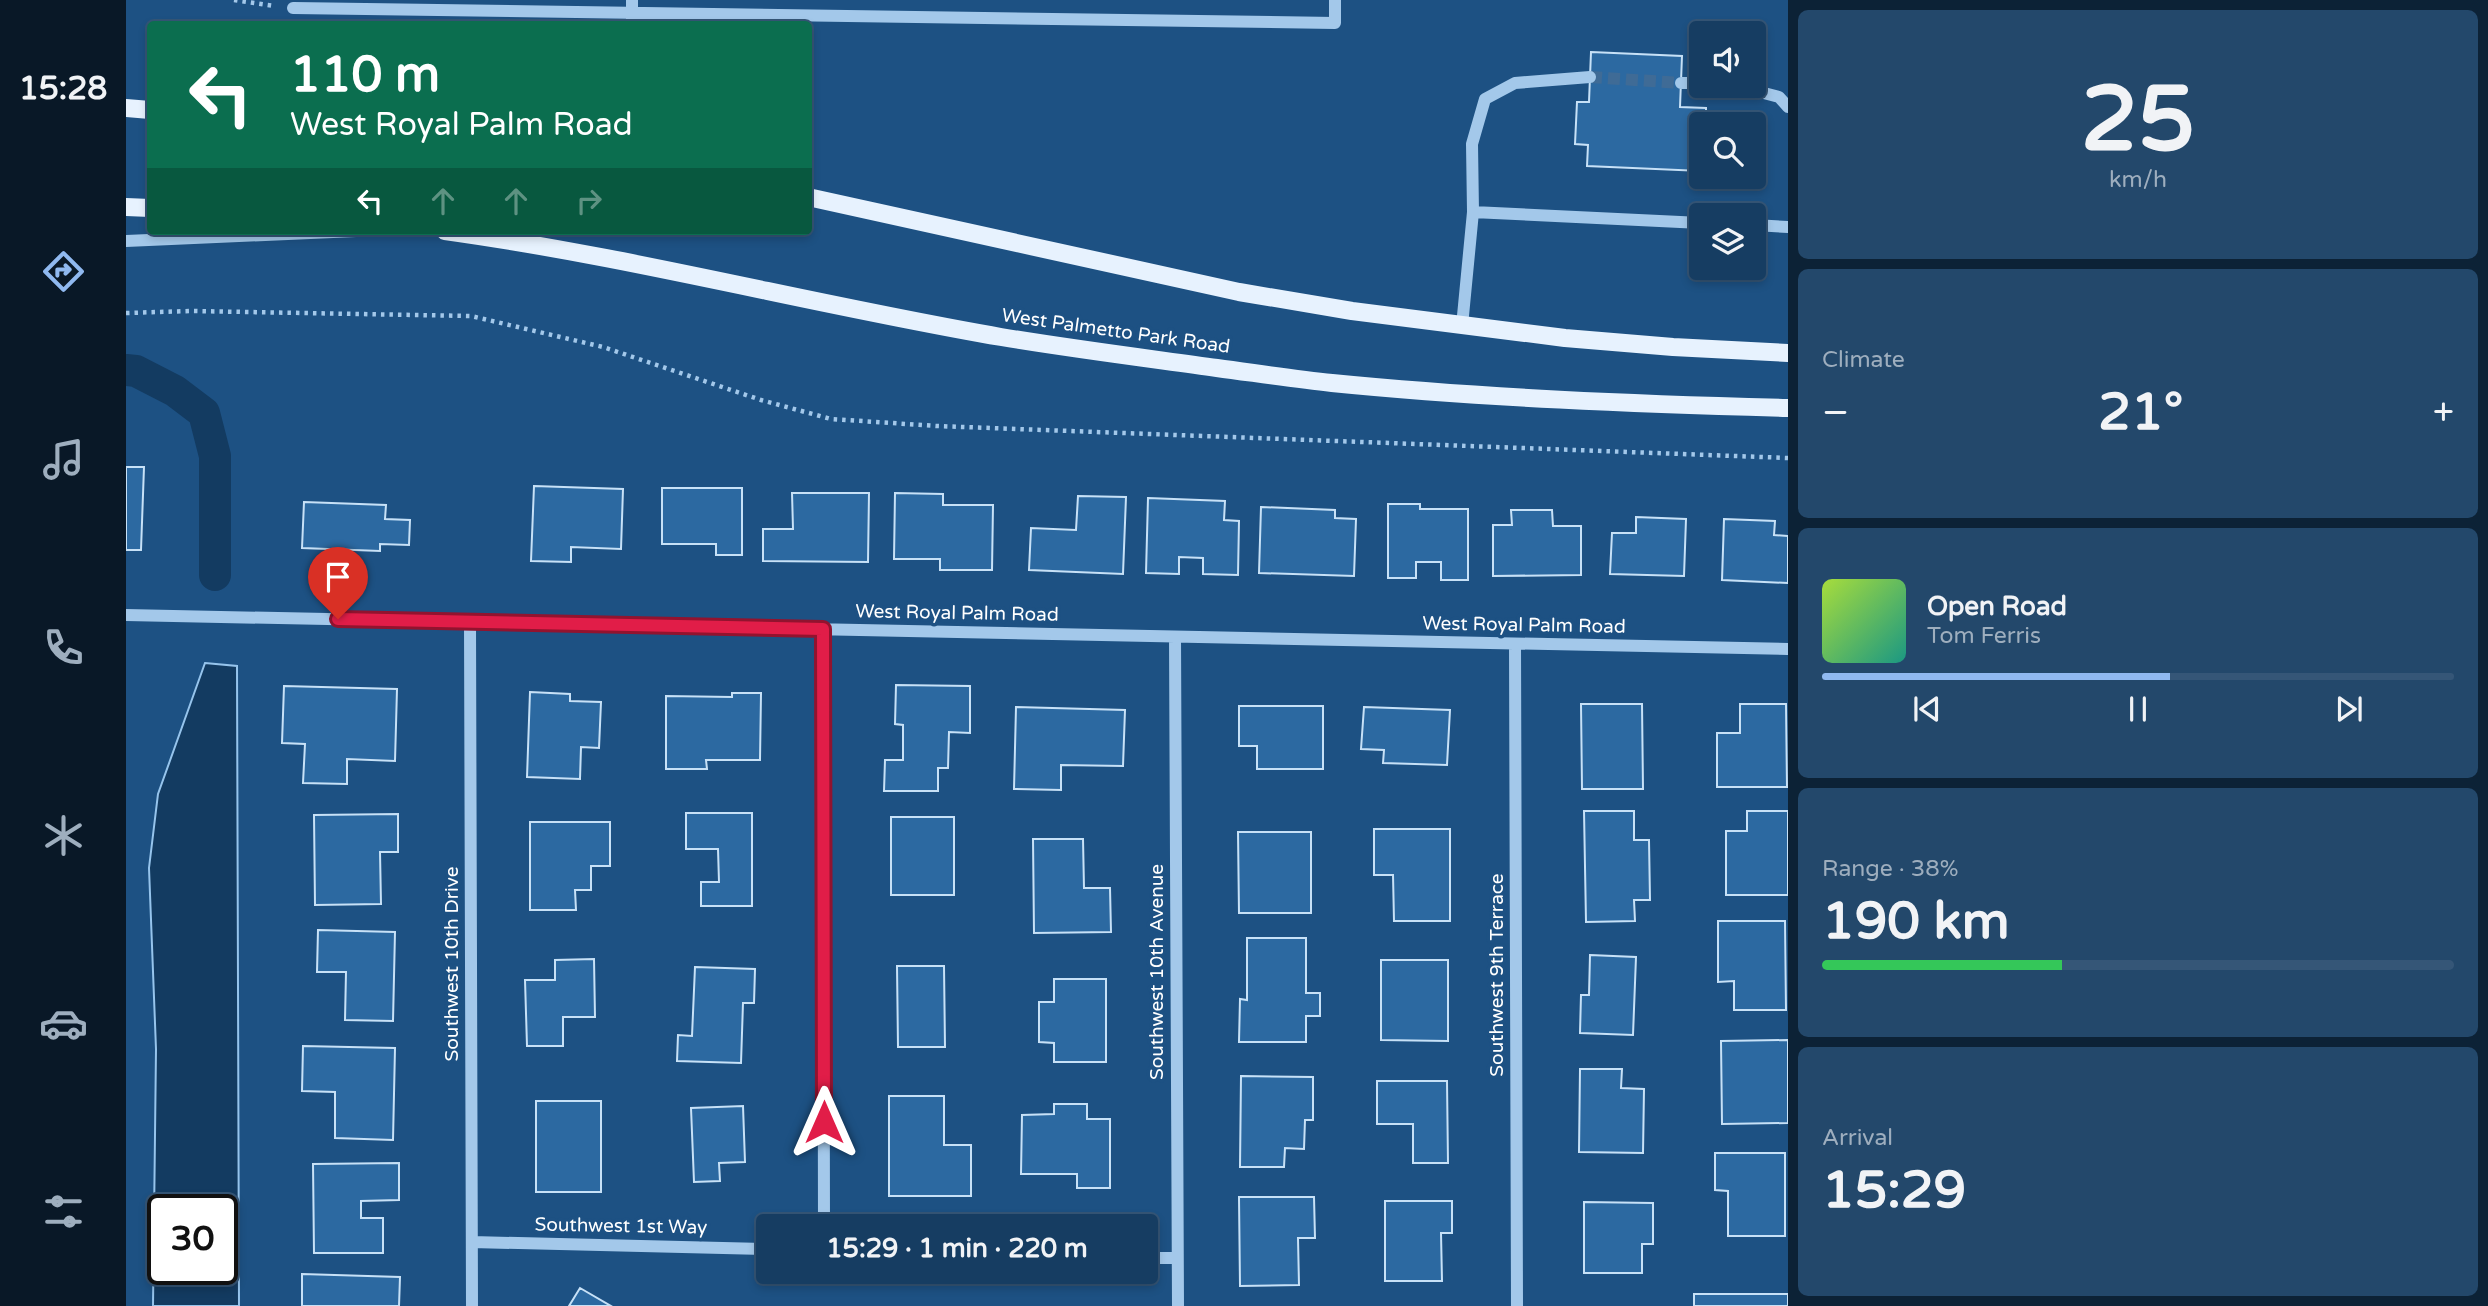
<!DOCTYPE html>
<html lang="en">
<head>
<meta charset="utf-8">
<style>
	:root { --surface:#163d62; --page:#23486b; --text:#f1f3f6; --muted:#9eaebe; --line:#355677; --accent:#90b9f0 }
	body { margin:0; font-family:"Varela Round",sans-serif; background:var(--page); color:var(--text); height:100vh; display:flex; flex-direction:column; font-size:26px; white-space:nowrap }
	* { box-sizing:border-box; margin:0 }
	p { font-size:23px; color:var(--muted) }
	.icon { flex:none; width:38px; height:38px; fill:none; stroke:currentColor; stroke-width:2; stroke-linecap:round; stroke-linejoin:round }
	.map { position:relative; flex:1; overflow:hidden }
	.side { display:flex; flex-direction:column; gap:10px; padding:10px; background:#0c2236; width:700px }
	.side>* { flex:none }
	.guide { position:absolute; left:21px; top:21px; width:665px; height:214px; border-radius:7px; box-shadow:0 4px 10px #0003,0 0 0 2px var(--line); background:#0b6e4f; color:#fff; overflow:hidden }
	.tools { position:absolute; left:1563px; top:21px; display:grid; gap:14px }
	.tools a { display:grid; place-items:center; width:77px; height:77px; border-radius:7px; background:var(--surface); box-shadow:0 4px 10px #0003,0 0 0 2px var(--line); font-size:35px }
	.speed { position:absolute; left:21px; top:1194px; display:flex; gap:14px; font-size:35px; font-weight:700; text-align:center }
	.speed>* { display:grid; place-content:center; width:91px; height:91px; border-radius:50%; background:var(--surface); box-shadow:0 4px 10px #0003,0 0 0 2px var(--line); line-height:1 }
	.speed .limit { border:4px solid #111; border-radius:10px; background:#fff; color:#111 }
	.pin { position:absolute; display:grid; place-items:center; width:60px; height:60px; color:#fff; margin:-72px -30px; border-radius:50% 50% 50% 0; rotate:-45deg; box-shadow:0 0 7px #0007 }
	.pin .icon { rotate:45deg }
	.me { position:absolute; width:77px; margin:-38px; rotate:0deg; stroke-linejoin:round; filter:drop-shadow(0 0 5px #0008) }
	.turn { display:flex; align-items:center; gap:24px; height:147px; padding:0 28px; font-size:32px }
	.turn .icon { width:91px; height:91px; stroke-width:2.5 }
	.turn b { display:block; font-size:49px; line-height:60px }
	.lanes { display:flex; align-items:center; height:66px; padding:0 28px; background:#0003; justify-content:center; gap:35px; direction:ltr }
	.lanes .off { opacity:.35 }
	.big { font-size:52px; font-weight:700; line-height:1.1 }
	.side .tile { flex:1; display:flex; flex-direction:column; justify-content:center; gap:10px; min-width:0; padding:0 24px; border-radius:10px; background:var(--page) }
	.side .dial { align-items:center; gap:0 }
	.dial b { font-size:91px; line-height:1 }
	.song { display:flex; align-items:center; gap:21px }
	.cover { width:84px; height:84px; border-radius:10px; background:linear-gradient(135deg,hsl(80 70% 55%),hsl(170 70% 35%)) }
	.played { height:7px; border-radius:4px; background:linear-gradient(90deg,var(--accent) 55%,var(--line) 55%) }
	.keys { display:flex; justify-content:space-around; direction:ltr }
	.heat { display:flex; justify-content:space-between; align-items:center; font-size:38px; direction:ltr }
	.charge { height:10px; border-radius:5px; background:linear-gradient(90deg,#34c759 38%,var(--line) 0) }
	.trip { position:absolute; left:630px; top:1214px; width:402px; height:70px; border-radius:7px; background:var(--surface); box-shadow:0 4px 10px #0003,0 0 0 2px var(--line); font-weight:700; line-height:70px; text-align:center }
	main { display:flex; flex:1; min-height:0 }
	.dock { display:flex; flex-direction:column; width:126px; justify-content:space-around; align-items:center; background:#091827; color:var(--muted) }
	.dock .icon { width:49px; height:49px }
	.dock .current { color:var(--accent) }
	.dock b { font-size:32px; color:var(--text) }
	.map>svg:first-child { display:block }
	.water { fill:#133b61; stroke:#96c4ec; stroke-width:2; fill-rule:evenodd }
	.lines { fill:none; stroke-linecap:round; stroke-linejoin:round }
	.canal { stroke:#133b61; stroke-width:32 }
	.building { fill:#2c69a1; stroke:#c7e1f7; stroke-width:2 }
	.minor-tunnel { stroke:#3f6b96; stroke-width:12; stroke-dasharray:12 6; stroke-linecap:butt }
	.path { stroke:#a3c8ea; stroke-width:4.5; stroke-dasharray:3.5 5; stroke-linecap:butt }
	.minor { stroke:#a3c8ea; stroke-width:12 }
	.major { stroke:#e7f2fe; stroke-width:18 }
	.route-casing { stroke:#92132f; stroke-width:18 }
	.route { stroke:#e11d48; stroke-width:12 }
	.labels { text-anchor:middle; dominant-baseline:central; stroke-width:7; stroke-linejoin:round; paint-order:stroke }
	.street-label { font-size:19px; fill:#fff; stroke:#1d5183 }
</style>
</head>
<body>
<main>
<nav class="dock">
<b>15:28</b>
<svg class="icon current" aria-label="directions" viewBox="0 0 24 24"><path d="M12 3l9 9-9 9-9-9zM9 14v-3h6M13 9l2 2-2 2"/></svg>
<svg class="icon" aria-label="music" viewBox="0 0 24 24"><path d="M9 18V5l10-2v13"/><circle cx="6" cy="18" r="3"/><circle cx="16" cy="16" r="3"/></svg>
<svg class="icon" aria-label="phone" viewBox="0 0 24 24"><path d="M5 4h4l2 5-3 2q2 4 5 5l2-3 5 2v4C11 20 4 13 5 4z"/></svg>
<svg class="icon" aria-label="climate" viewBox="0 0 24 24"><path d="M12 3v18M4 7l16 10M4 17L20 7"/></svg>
<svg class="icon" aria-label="car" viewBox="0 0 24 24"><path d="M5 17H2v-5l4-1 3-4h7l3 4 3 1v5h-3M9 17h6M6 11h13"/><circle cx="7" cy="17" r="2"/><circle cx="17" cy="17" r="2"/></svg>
<svg class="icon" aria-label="filters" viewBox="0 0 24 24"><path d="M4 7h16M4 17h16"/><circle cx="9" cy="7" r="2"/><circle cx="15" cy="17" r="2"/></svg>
</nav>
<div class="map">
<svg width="1662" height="1306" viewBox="0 0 1662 1306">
	<rect width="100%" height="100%" fill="#1d5183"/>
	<!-- water -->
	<path class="water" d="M79,663L111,666L113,1306H27L30,1049L23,868L32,794ZM37,1209H96V1269H37Z"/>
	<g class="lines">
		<!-- canal -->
		<path class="canal" d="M0,370L10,371L49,391L78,413L89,456V575"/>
	</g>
	<!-- building -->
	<path class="building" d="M1465,52L1556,56L1554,107L1580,108V124H1575V171L1461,166L1462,145L1449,144L1451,102H1463Z
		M0,467H18L15,550H0Z
		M408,486L497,489L495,549L445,547V562L405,561Z
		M536,488H616V555H590V544H536Z
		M666,493H743L742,562L637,561V529H667Z
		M769,493L817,494V505H867L866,570H814V559H768Z
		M952,496L1000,497L997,574L903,570L905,528L950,530Z
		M1022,498L1099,501L1098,520L1113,521L1112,575L1077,574V558L1053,557V574L1020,573Z
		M178,502L260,505L259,519L284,520L283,545L254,544V551L176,548Z
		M1262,504H1294V509H1342V580H1315V562H1290V578H1262Z
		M1135,507L1209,510V518L1230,519L1228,576L1133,573Z
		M1385,510H1426L1427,526H1455V575L1367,576V525H1386Z
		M1510,517L1560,519L1558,576L1484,574L1486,533H1510Z
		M1598,519L1649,521L1648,535L1662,536V583L1596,580Z
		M770,685L844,686V733L823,732L822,768H812V791H758L759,760H777V725L769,724Z
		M158,686L271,689L269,761L221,759V784L177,783L179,744L156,743Z
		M404,692L444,694V701L475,702L473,748L455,747L454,779L401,777Z
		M606,693H635L634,760H580L581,769H540V696L606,697Z
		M1455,704H1516L1517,789H1456Z
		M1614,704H1660L1661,787H1591V733H1614Z
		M1113,706H1197V769H1131V746H1113Z
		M890,707L999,710L997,766L935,765V790L888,789Z
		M1238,707L1324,710L1321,765L1257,763L1258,750L1235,749Z
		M1458,811H1508V840H1523L1524,900H1508L1509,921L1460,922Z
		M1621,811H1662V895H1600V831H1621Z
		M560,813H626V906H575V882H593L592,849H560Z
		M272,814V852H254L255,904L189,905L188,815Z
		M765,817H828V895H765Z
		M404,822H484V866H465V890H449L450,910H404Z
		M1248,829H1324V921H1268L1267,875H1248Z
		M1112,832H1185V913H1113Z
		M907,839H957L958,888H984L985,932L908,933Z
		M1592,921H1659L1660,1010H1608V981L1592,982Z
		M192,930L269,932L267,1021L219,1020L220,972H191Z
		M1121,938H1180V993H1194V1016H1180V1042H1113L1114,999L1121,1000Z
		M1464,955L1510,957L1507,1035L1454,1033L1455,995H1463Z
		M468,959L469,1017H437V1046H401L399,980H429V960Z
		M1255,960H1322V1041L1255,1040Z
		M771,966H818L819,1047H772Z
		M569,967L629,969L628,1003H617L615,1063L551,1061L552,1035L566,1036Z
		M928,979H980V1062H928V1043L913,1042V1002H928Z
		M1662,1040V1123L1596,1124L1595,1041Z
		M177,1046L269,1048L267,1140L209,1138V1092L176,1091Z
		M1454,1069H1496L1495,1088L1518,1089L1517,1153L1453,1152Z
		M1115,1076L1187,1077V1120H1179L1178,1149L1159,1148L1158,1167H1114Z
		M1251,1081H1321L1322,1163H1287V1124H1251Z
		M763,1096H818V1145H845V1196H763Z
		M410,1101H475V1192H410Z
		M928,1104H961V1119H984V1188H951V1174H895L896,1115L928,1114Z
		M617,1106L619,1162L593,1163L594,1181L568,1182L565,1108Z
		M1589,1153H1659V1236H1602V1191L1589,1190Z
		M273,1163V1200L235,1201V1218H257V1253H188L187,1164Z
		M1113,1197H1188L1189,1238H1172L1173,1285L1114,1286Z
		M1259,1201H1326V1233H1315L1316,1281H1259Z
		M1458,1202L1527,1203V1244H1516V1273H1458Z
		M176,1274L274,1277L273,1306H176Z
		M454,1288L485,1306H443Z
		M1568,1294H1662V1306H1568Z"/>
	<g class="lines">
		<!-- minor-tunnel -->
		<path class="minor-tunnel" d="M1464,77L1555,83"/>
		<!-- path -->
		<path class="path" d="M108,0L149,6
			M0,313L65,311L345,316L477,347L635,400L705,419L811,426L1662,458"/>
		<!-- minor -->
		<path class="minor" d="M167,8L1209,23V0
			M506,24V0
			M1555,83H1575
			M1611,86L1653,97L1662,107
			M1347,212L1346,144L1359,99L1389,83L1464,77
			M1628,225L1662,227
			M0,241L230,231
			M1336,326L1347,212L1575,223
			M0,615L1662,649
			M344,622L346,1306
			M697,629L698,1227
			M1049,637L1052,1306
			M1389,644L1391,1306
			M346,1242L642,1249
			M1020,1258H1051"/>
		<!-- major -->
		<path class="major" d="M0,108L24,110
			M682,197L1113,292L1226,311L1439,338L1547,347L1662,353
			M0,207L24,208
			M319,231C506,257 689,305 875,337C947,349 1019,358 1091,368C1129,373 1168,379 1206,383C1357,398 1510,404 1662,408"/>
	</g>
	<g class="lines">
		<!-- route casing -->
		<g class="route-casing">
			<path id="route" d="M212,619L697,629L698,1122"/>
		</g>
		<!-- route -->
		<use href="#route" class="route"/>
	</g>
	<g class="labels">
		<!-- street labels -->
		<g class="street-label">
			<text transform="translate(990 331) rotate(8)">West Palmetto Park Road</text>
			<text transform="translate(831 613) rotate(1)">West Royal Palm Road</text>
			<text transform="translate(1398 625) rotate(1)">West Royal Palm Road</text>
			<text transform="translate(326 964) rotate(-90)">Southwest 10th Drive</text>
			<text transform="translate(1031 972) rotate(-90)">Southwest 10th Avenue</text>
			<text transform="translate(1371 975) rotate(-90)">Southwest 9th Terrace</text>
			<text transform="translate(495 1226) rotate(1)">Southwest 1st Way</text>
		</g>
	</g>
</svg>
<div class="tools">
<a><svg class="icon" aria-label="sound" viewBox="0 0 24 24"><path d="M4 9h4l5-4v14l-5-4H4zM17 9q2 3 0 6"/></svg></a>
<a><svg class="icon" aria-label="search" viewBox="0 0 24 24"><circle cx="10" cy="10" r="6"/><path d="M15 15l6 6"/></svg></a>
<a><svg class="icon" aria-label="layers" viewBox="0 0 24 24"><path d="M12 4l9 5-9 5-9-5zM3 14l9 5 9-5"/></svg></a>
</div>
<div class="speed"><div class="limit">30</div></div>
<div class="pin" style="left:212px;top:619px;background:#d93025"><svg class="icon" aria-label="arrive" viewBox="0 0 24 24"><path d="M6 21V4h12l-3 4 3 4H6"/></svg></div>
<svg class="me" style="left:698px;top:1122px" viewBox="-20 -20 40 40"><path d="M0-17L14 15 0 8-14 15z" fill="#e11d48" stroke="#fff" stroke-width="4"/></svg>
<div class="trip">15:29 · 1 min · 220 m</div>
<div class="guide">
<div class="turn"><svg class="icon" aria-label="left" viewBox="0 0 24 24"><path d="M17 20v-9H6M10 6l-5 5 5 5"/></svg><div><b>110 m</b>West Royal Palm Road</div></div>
<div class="lanes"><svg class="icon" aria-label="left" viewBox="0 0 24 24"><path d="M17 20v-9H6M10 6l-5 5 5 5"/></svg><svg class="icon off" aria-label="ahead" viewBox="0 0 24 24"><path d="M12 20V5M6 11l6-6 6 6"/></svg><svg class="icon off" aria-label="ahead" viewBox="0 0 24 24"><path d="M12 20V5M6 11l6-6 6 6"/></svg><svg class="icon off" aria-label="right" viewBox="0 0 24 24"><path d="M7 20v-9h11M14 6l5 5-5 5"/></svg></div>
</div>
</div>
<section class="side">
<div class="tile dial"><b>25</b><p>km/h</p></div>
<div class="tile"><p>Climate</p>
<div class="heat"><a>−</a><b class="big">21°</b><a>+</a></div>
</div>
<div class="tile">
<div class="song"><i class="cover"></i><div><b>Open Road</b><p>Tom Ferris</p></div></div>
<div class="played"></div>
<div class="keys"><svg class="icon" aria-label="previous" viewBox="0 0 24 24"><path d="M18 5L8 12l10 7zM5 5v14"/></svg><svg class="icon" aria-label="pause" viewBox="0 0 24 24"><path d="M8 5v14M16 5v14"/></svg><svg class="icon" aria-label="next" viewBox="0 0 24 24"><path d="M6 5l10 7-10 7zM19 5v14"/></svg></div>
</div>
<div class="tile"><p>Range · 38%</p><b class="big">190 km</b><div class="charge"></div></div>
<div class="tile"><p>Arrival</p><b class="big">15:29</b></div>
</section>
</main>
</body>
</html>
